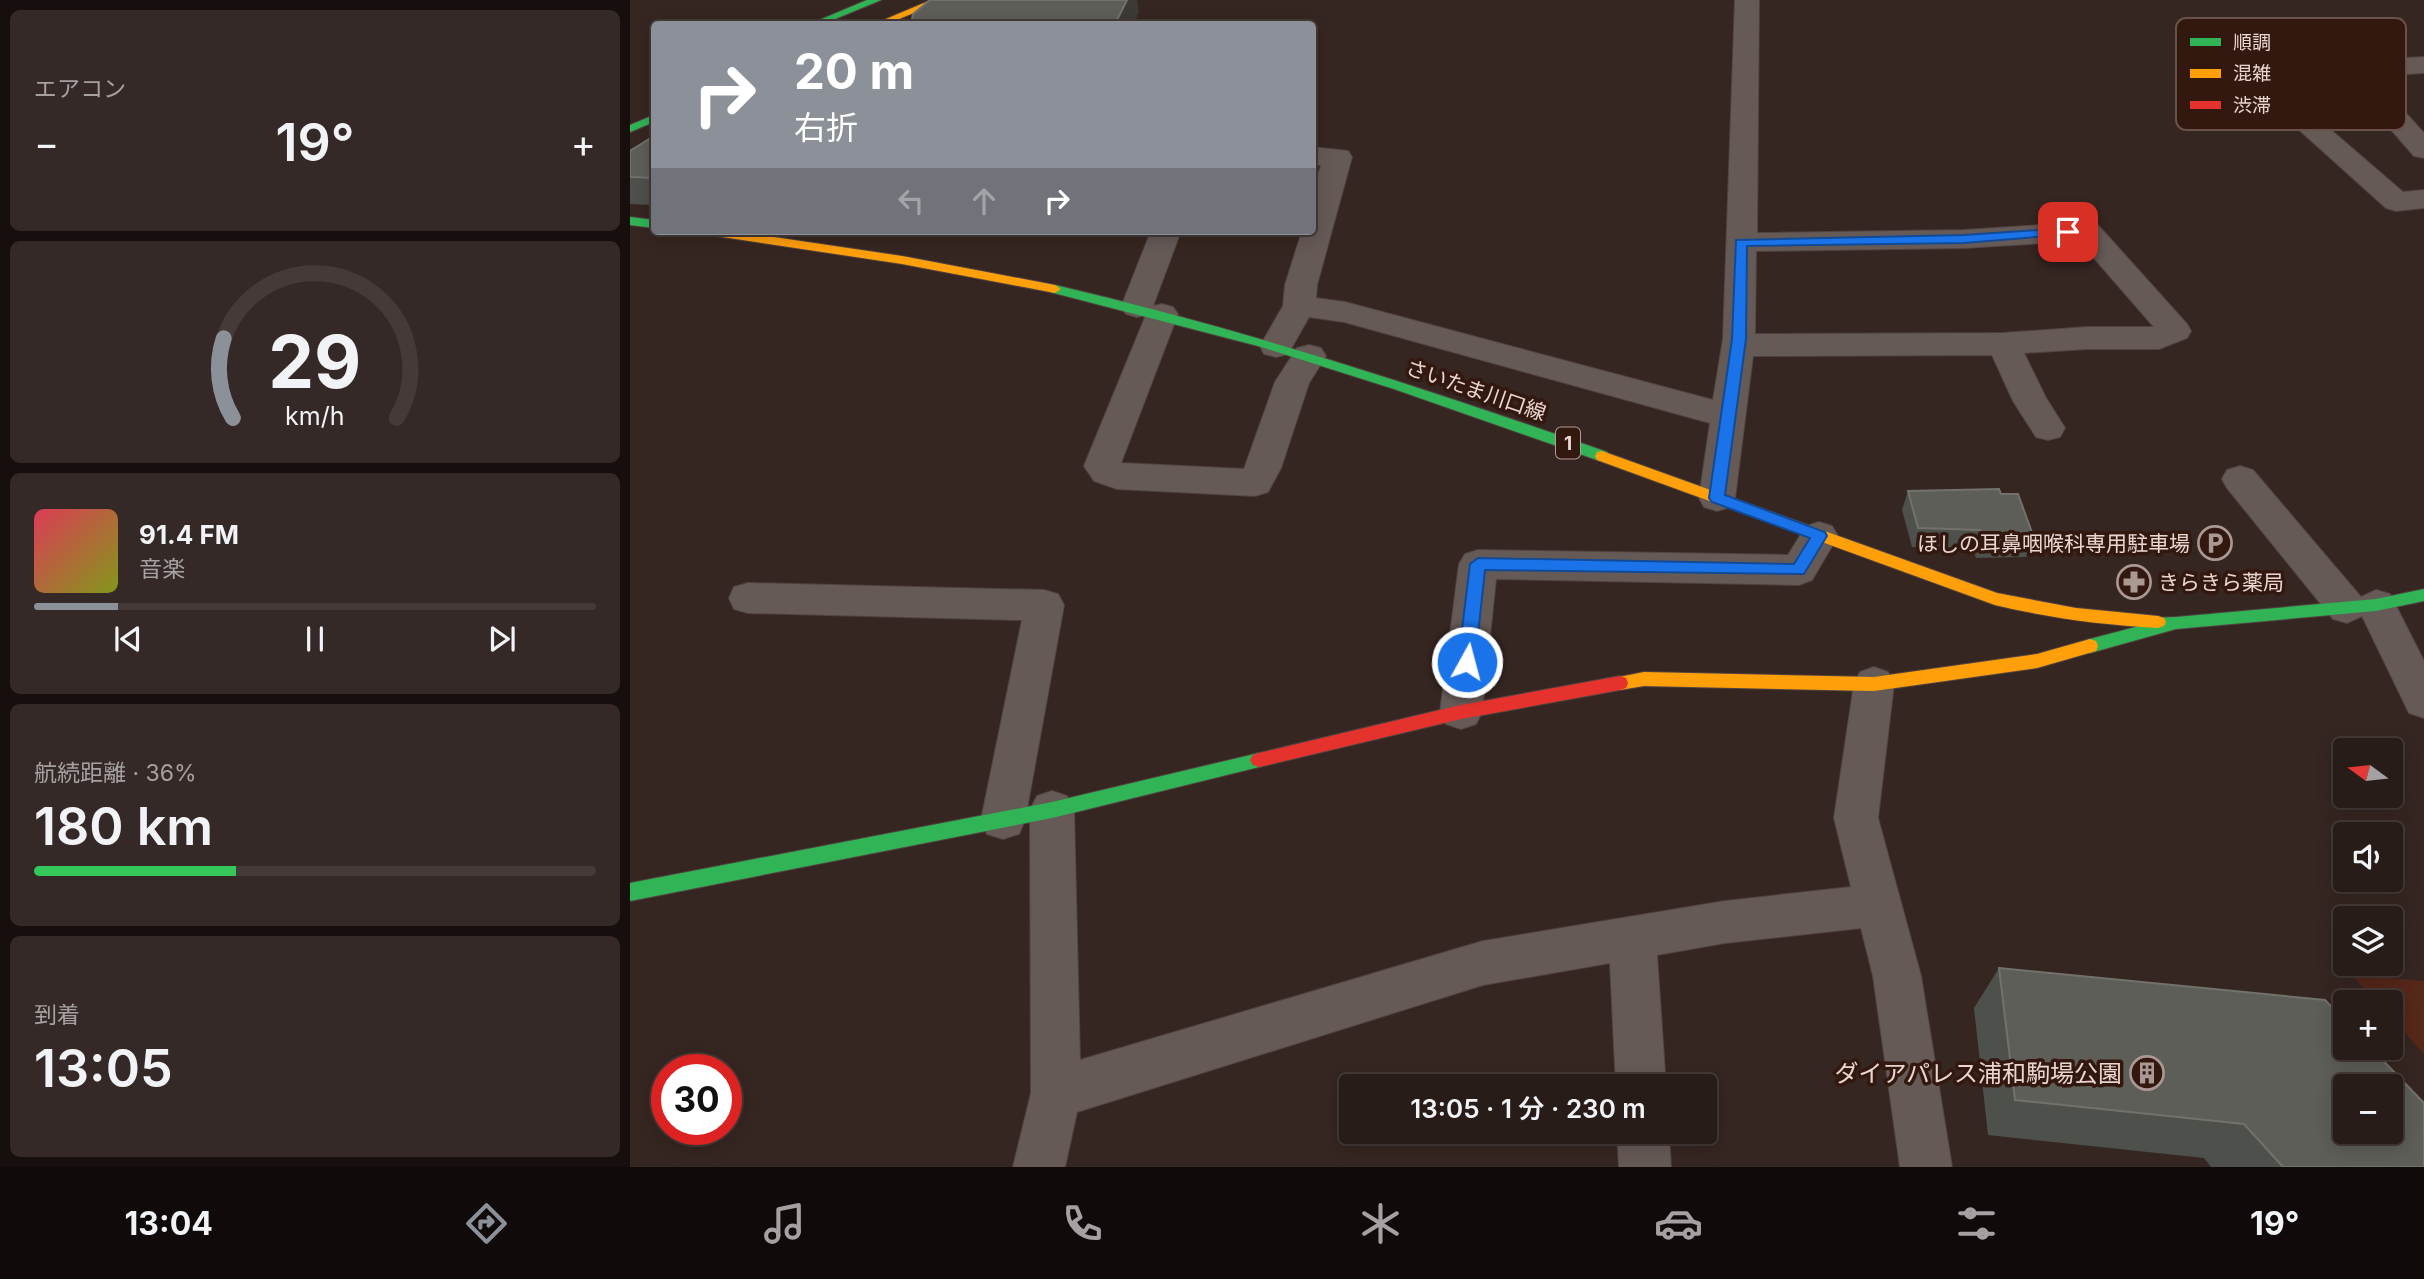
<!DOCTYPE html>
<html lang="ja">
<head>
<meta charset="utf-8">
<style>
	:root { --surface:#281c19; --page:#342926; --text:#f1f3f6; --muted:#a5a1a2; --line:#443a38; --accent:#8c9099 }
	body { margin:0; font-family:Inter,"Noto Sans JP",sans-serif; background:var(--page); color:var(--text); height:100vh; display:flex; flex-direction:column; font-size:26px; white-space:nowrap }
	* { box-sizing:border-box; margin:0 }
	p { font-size:23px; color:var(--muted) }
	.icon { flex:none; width:38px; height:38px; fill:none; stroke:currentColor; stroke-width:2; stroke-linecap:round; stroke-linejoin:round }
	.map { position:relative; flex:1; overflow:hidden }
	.panel { display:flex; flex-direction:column; gap:10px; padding:10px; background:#160f0e; width:630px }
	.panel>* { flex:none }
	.hud { position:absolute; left:21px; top:21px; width:665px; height:214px; border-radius:7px; box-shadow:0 4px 18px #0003,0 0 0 2px var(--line); background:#8c9099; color:#fff; overflow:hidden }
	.needle { width:46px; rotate:285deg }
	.controls { position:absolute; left:1703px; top:738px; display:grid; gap:14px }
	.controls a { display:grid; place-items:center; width:70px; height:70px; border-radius:7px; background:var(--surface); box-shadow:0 4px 18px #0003,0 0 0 2px var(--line); font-size:35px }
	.speed { position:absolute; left:21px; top:1054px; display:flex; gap:14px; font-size:35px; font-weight:700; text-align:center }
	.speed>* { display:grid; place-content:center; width:91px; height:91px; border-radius:50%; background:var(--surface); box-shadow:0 4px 18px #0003,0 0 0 2px var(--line); line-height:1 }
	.speed .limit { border:10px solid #d22; background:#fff; color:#111 }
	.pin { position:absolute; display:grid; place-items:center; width:60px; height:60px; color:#fff; margin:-30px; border-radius:14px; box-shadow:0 4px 10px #0006 }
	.me { position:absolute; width:77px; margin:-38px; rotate:7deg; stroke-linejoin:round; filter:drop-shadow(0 0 5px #0008) }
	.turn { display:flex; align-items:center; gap:24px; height:147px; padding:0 28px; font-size:32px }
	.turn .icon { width:91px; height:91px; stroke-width:2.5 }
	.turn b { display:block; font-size:49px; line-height:60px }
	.lanes { display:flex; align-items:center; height:66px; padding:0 28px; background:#0003; justify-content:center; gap:35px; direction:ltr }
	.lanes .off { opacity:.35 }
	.big { font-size:52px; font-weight:600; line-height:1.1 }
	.panel .widget { flex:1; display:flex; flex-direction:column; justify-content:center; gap:10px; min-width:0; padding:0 24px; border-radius:10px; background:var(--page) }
	.panel .dial { align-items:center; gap:0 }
	.dial svg { height:182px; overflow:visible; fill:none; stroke:var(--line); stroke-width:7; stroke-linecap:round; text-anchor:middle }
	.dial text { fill:var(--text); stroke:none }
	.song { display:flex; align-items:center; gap:21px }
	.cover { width:84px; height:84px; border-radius:10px; background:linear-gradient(135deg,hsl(350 70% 55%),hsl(70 70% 35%)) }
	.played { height:7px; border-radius:4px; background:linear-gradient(90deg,var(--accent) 15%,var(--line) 15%) }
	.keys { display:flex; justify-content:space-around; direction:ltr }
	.heat { display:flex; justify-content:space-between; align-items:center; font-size:38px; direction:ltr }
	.charge { height:10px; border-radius:5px; background:linear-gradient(90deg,#34c759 36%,var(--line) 0) }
	.trip { position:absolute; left:709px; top:1074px; width:378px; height:70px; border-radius:7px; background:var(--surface); box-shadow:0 4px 18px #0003,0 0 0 2px var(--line); font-weight:600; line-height:70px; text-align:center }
	.tab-bar { display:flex; height:112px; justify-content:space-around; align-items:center; background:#100b0a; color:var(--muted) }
	.tab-bar .icon { width:49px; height:49px }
	.tab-bar .current { color:var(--accent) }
	.tab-bar b { font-size:32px; color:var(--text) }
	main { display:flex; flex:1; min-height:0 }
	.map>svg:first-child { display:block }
	.green { fill:#56281a }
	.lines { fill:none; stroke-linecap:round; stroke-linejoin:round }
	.street-casing { stroke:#514340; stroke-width:2 }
	.fast-casing { stroke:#514340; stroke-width:2 }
	.slow-casing { stroke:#514340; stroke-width:2 }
	.jam-casing { stroke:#514340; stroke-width:2 }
	.street { fill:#665a57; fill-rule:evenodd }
	.fast { fill:#30b455; fill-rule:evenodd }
	.slow { fill:#ff9f0a; fill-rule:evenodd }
	.jam { fill:#e5322d; fill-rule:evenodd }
	.wall { fill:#4d504b }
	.shaded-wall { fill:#3d3934 }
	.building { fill:#5e5e59; stroke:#73716c; stroke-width:2; fill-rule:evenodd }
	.route { fill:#1a73e8; stroke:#114b97; stroke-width:2 }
	.labels { text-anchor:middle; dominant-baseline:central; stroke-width:7; stroke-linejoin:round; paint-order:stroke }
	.shield { fill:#331810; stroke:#b29d96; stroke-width:2 }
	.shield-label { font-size:19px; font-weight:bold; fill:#e9d6d0 }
	.street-label { font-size:21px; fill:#e9d6d0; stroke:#331810 }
	.poi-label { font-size:21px; fill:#e9d6d0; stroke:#331810; text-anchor:end }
	.near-poi-label { font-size:24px; fill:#e9d6d0; stroke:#331810; text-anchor:end }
	.key { fill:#331810; stroke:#6a514a; stroke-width:2 }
	.key-label { font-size:19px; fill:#e9d6d0 }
</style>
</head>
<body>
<main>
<section class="panel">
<div class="widget"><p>エアコン</p>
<div class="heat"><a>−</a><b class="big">19°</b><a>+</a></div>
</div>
<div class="widget dial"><svg viewBox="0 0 100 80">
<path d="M14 69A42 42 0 1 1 86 69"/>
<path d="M14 69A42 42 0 0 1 10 34" stroke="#8c9099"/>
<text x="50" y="56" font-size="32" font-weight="700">29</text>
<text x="50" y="72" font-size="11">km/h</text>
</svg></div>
<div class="widget">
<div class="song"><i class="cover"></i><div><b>91.4 FM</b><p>音楽</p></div></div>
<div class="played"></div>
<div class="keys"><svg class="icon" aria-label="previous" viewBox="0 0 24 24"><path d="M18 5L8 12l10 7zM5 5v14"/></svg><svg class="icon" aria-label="pause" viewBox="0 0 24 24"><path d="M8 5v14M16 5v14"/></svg><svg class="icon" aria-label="next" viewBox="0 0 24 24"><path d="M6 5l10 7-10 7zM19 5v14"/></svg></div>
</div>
<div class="widget"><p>航続距離 · 36%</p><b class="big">180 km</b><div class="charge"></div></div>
<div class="widget"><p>到着</p><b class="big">13:05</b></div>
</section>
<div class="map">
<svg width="1794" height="1167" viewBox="0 0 1794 1167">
	<rect width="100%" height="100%" fill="#362621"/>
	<!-- green -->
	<path class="green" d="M1722,975L1794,981V1054L1761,1017L1760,1003H1747Z"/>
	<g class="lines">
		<!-- street casing -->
		<g class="street-casing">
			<path id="street" d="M1105,0H1129L1127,233L1334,230L1457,222L1468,225L1557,324L1561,331L1557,338L1529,349H1457L1394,353L1416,398L1435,428L1430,437L1418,440L1406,437L1383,401L1362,355L1123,356L1105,498L1100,507L1087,511L1074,507L1069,498L1080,423L714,322L679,317L658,354L646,357L634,354L630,346L653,306L655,285L672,231H682V194L691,165H682V147L718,151L722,157L687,285L686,298L715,302L1083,400L1093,339ZM1449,241L1524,327H1457L1373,333L1125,334L1126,251L1334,248Z
				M1794,57V73L1742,76L1794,133V158L1784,156L1715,77L1644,81L1773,192L1794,190V208L1766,211L1756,208L1607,74L1611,68L1620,66Z
				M521,231H551L523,306L532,304L543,307L548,314L491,463L614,469L645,382L667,348L679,345L691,348L696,356L679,383L651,468L638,492L625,496L487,489L464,481L454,466L516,315L507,317L496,314L491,307Z
				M1610,466L1623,470L1731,597L1746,590L1760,594L1794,661V718L1779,713L1732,616L1717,623L1703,619L1597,488L1592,479L1597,470Z
				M1189,522L1202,526L1208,536L1182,580L1169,585L866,579L852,712L846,724L831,729L816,724L810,712L829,564L835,554L848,550L1158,555L1176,526Z
				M118,583L414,590L428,594L434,605L395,820L389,834L373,839L357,834L351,820L392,620L118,613L104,609L99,598L104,587Z
				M1244,667L1258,672L1264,684L1248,818L1291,976L1322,1167H1270L1243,976L1231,928L1095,943L1027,955L1036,1087H986L980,963L853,985L447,1112L435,1167H383L401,1093L400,810L407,796L422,791L437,796L444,810L450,1060L853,941L1095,901L1221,887L1204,818L1224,684L1230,672Z
				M987,1132H1039L1041,1167H989Z"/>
		</g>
		<!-- fast casing -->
		<g class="fast-casing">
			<path id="fast" d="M237,0H251L193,24H180Z
				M24,115V122L0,132V125Z
				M0,217L24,220V228L0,225Z
				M425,285C613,329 795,388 977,452L979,456L972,461L967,460L764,389L628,346L420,292L419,289Z
				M1794,589V601L1746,611L1546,629L1460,653L1454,651L1452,646L1454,641L1460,639L1521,623L1522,618L1546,617L1746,599Z
				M629,753L635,755L638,760L635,765L629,767L422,818L0,901V883L422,802Z"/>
		</g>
		<!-- slow casing -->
		<g class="slow-casing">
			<path id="slow" d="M301,0H315L257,24H244Z
				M73,231H104L272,256L425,285L431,289L425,293L272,264L79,235Z
				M972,451L1367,593L1446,608L1528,616L1534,618L1536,622L1534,626L1528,628C1473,625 1419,618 1365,605L967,460L965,456L967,452Z
				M1460,639L1466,641L1468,646L1466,651L1407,668L1244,691L1014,686L990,690L984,688L982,683L984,678L1014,672L1244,677L1407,654Z"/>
		</g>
		<!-- jam casing -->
		<g class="jam-casing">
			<path id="jam" d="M990,676L996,678L998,683L996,688L990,690L831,719L629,767L623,765L620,760L623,755L629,753L831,705Z"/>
		</g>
		<!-- street -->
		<use href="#street" class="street"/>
		<!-- fast -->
		<use href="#fast" class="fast"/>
		<!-- slow -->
		<use href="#slow" class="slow"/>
		<!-- jam -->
		<use href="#jam" class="jam"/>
	</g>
	<!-- wall -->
	<path class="wall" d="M24,136V205L0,204V177Z
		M1278,491L1371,494L1404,538L1396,557L1346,558L1343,549L1282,547L1272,510Z
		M1369,968L1794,1167H1581L1574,1158L1358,1135L1344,1008Z"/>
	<!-- shaded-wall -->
	<path class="shaded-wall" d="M497,0H507L509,12L504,24H485Z"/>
	<!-- building -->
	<path class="building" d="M300,0H497L485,24H281L283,14Z
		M24,136V178L0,177V151Z
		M1369,489L1371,494H1388L1404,538L1353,539L1350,530L1288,528L1278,491Z
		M1369,968L1695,1000L1715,1021V1048H1741L1794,1103V1167H1653L1614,1124L1385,1100ZM1715,1087H1760V1132H1715Z"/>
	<!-- route -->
	<path class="route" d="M1438,228L1442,229V234L1334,243L1117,246L1116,339L1095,495L1195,532L1197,536L1174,574L855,570L845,662L843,667H831L828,662L840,564L848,558L1164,564L1180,538L1082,502L1079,498L1102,339L1106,240L1334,235Z"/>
	<!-- icons -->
	<defs>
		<g id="parking-ring" transform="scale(1.75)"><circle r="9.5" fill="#331810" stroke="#aa9893" stroke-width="1.5"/><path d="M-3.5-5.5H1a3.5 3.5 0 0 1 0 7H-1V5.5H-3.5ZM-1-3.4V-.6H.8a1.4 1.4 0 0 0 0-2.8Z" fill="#aa9893"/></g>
		<g id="pharmacy-ring" transform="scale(1.75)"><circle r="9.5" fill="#331810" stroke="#aa9893" stroke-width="1.5"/><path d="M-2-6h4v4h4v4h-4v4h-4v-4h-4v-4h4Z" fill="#aa9893"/></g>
		<g id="building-ring" transform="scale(1.75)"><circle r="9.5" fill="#331810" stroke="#aa9893" stroke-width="1.5"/><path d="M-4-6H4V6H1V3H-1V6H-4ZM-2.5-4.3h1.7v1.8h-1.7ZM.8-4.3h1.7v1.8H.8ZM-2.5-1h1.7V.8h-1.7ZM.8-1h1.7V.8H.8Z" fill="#aa9893"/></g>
	</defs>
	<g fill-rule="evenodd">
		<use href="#parking-ring" x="1585" y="543"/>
		<use href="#pharmacy-ring" x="1504" y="582"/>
		<use href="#building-ring" x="1517" y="1073"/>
	</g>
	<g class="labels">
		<!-- shield labels -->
		<rect class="shield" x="926" y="427.5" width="24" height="31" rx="5"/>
		<g class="shield-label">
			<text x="938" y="443">1</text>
		</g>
		<!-- street labels -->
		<g class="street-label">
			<text transform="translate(846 390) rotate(19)">さいたま川口線</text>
		</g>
		<!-- poi labels -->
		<g class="poi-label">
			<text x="1560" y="543">ほしの耳鼻咽喉科専用駐車場</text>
			<text x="1528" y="582" text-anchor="start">きらきら薬局</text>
		</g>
		<!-- near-poi labels -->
		<g class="near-poi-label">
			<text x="1492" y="1073">ダイアパレス浦和駒場公園</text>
		</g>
	</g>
	<!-- legend -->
	<rect x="1546" y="18" width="230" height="112" rx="10" class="key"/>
	<rect x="1560" y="38" width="31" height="8" fill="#30b455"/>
	<rect x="1560" y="69" width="31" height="9" fill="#ff9f0a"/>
	<rect x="1560" y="101" width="31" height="8" fill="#e5322d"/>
	<g class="key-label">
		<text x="1603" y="49">順調</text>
		<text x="1603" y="80">混雑</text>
		<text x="1603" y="112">渋滞</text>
	</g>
</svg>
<div class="controls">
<a><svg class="needle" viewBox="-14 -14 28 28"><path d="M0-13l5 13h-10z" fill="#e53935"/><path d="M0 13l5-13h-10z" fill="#a5a1a2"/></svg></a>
<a><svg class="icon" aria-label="sound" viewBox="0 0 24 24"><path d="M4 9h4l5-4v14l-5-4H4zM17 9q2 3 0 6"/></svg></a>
<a><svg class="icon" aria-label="layers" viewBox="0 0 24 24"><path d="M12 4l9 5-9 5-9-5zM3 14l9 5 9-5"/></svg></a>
<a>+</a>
<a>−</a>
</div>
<div class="speed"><div class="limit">30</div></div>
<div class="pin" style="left:1438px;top:232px;background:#d93025"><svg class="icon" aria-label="arrive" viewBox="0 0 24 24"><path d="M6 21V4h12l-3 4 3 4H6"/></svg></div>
<svg class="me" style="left:837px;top:662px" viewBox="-20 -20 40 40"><circle r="17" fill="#1a73e8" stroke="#fff" stroke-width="3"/><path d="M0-11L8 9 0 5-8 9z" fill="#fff"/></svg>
<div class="trip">13:05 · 1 分 · 230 m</div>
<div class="hud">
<div class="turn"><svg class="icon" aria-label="right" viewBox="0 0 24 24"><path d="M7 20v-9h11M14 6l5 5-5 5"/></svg><div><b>20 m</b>右折</div></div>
<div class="lanes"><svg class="icon off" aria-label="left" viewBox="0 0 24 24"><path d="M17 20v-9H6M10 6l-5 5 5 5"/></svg><svg class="icon off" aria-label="ahead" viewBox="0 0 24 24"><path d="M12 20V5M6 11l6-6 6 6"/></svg><svg class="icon" aria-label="right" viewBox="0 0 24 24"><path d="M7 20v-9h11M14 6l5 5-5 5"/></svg></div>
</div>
</div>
</main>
<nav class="tab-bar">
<b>13:04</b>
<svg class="icon current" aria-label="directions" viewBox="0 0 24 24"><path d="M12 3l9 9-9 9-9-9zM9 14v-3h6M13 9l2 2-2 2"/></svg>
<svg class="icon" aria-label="music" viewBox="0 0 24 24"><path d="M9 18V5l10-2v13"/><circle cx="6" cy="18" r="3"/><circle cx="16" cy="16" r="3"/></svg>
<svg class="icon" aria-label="phone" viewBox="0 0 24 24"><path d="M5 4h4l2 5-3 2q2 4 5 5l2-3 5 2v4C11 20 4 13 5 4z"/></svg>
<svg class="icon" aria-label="climate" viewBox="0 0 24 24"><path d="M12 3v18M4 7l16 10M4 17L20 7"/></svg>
<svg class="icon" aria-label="car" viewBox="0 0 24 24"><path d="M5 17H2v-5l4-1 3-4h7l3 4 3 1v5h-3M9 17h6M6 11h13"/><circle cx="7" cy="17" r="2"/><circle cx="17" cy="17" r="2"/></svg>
<svg class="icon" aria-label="filters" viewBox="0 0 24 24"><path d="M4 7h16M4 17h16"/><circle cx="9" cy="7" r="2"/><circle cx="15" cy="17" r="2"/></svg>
<b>19°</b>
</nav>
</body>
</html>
